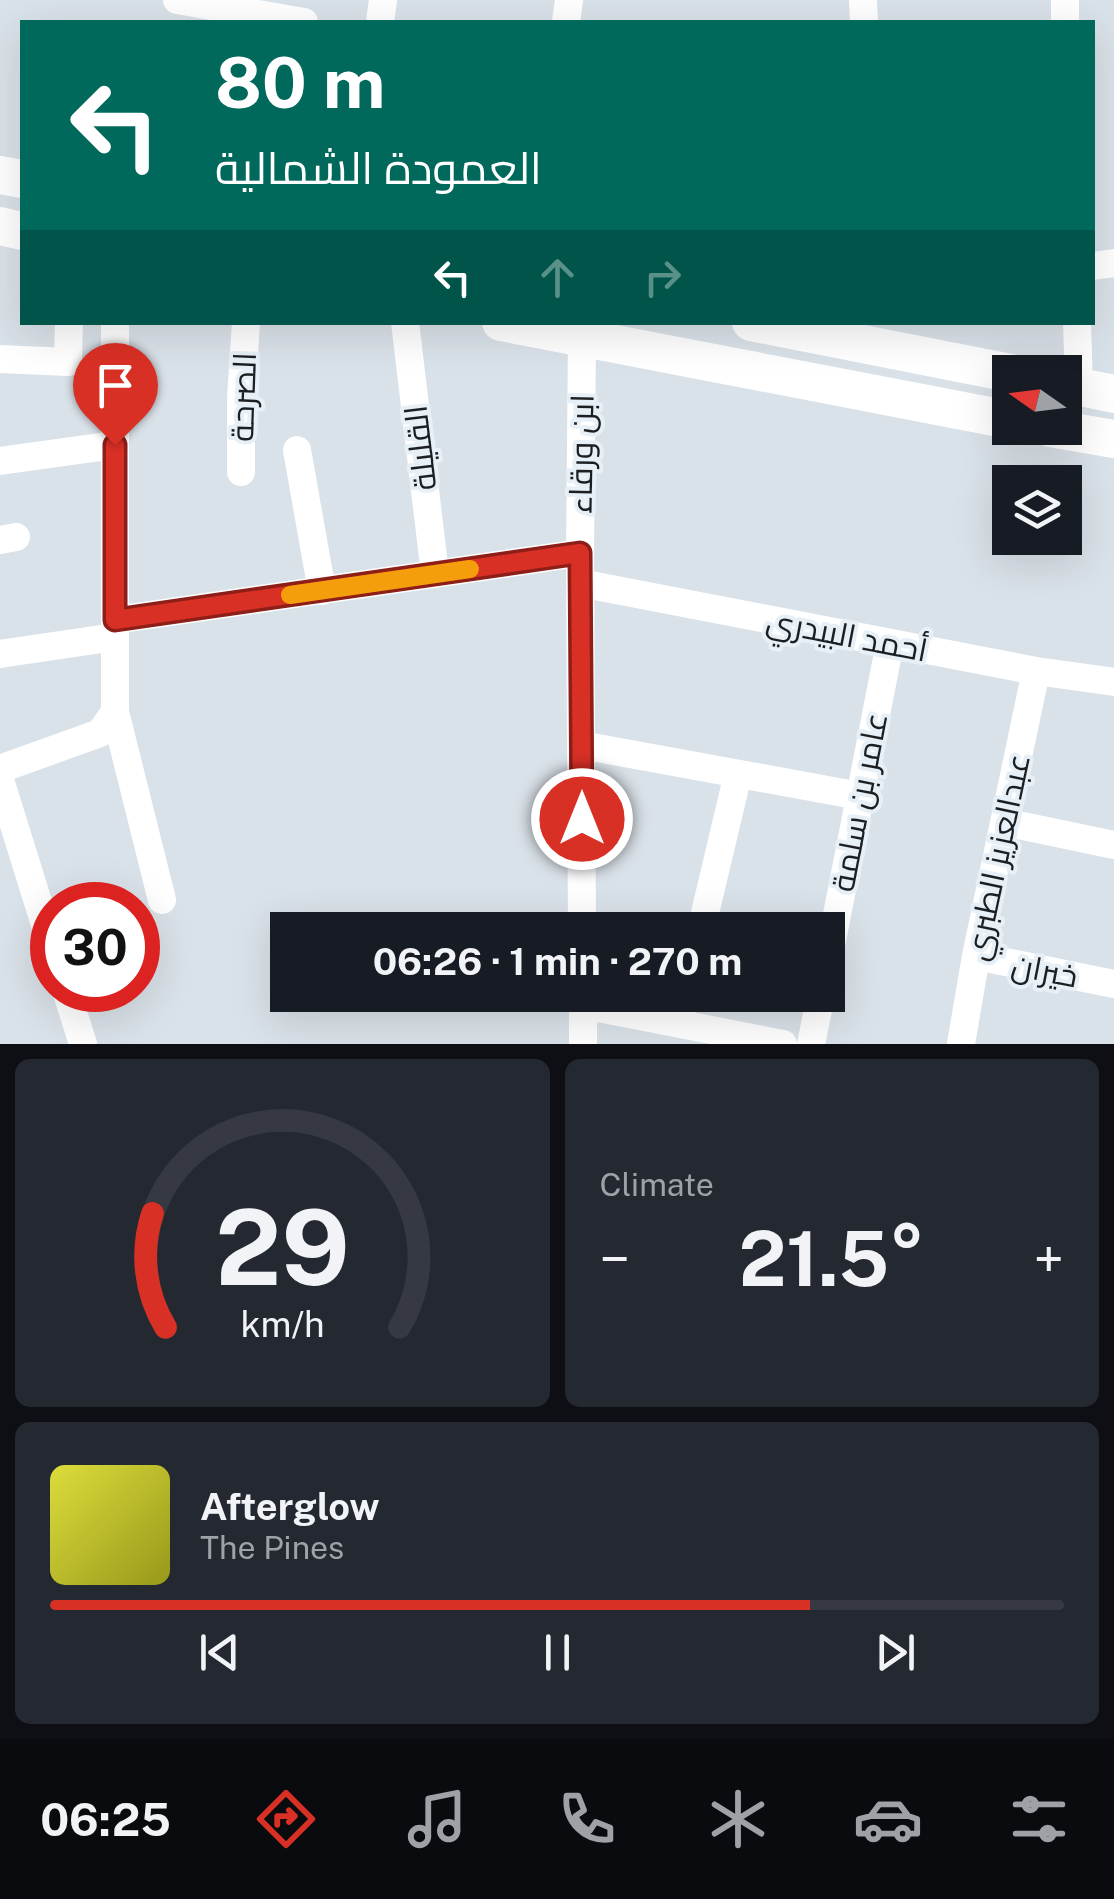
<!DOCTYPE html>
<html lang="en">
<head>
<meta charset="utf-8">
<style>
	:root { --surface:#171b24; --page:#242831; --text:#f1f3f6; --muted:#9ea1a6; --line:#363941; --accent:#d93025 }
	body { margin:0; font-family:"Public Sans",Cairo,sans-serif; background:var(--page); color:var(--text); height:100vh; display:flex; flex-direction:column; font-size:38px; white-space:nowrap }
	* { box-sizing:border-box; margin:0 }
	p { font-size:32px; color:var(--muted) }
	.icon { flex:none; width:55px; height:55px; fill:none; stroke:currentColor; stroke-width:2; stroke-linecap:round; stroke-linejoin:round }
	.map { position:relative; height:1044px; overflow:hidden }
	.sheet { display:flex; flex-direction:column; gap:15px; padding:15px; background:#0d0f14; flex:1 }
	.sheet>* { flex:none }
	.hud { position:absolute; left:20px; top:20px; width:1075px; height:305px; border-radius:0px; box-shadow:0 10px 40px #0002; background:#00695c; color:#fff; overflow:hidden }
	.needle { width:65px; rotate:284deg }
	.fabs { position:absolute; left:992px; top:355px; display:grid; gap:20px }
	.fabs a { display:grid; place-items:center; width:90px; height:90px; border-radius:0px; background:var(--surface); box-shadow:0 10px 40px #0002; font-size:50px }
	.speed { position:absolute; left:30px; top:882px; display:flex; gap:20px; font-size:50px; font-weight:700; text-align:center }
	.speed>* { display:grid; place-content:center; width:130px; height:130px; border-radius:50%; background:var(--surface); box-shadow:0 10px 40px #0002; line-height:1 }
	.speed .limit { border:15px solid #d22; background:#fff; color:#111 }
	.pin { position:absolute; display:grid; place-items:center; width:85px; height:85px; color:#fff; margin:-102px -42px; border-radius:50% 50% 50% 0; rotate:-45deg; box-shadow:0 0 10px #0007 }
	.pin .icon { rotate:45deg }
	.me { position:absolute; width:110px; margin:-55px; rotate:0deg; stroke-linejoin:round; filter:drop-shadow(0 0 8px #0008) }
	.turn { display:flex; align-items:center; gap:35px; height:210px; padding:0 30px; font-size:45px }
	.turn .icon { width:130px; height:130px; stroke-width:2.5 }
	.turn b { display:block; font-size:70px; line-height:85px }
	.lanes { display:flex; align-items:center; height:95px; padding:0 30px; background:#0003; justify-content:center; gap:50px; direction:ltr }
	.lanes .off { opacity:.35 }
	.big { font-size:75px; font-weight:700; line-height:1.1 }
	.sheet .widget { flex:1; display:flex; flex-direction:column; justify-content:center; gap:15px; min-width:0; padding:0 35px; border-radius:15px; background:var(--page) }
	.sheet .dial { align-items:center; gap:0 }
	.dial svg { height:260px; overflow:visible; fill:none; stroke:var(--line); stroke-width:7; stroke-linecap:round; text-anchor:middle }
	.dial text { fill:var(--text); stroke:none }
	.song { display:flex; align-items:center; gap:30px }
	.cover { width:120px; height:120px; border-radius:15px; background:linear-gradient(135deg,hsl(60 70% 55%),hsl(60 70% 35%)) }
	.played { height:10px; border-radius:5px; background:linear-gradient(90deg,var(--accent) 75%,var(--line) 75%) }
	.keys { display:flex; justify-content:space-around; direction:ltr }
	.heat { display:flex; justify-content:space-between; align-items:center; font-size:55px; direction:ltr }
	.sheet .tiles { flex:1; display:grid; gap:15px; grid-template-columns:1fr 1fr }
	.widget:last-child { grid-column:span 2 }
	.trip { position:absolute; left:270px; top:912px; width:575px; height:100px; border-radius:0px; background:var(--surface); box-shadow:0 10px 40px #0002; font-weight:700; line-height:100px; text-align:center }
	.tabs { display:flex; height:160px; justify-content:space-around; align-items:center; background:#090b0e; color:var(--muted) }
	.tabs .icon { width:70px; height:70px }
	.tabs .selected { color:var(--accent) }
	.tabs b { font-size:45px; color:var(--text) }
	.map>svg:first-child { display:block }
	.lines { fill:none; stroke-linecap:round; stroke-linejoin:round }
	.minor { stroke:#fff; stroke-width:28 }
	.secondary { stroke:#fff; stroke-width:38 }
	.route-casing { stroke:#8d1f18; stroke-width:25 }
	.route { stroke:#d93025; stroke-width:18 }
	.slow { stroke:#f59e0b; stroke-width:18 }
	.labels { text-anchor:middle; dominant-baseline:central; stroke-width:8; stroke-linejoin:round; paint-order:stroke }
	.street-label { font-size:32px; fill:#1c1f21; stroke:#e7eff7 }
</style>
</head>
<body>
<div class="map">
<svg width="1114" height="1044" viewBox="0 0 1114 1044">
	<rect width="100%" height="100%" fill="#dae2e9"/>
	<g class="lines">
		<!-- minor -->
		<path class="minor" d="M177,0L304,22
			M863,0L864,22
			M1065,0V22
			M380,22L383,0
			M566,22L569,0
			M1092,266L1114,263
			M115,322V712L162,900
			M405,322L435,574
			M1077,322L1079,387
			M0,359L68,362L69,322
			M297,450L322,591
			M0,461L115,445
			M241,472V398L246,322
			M0,540L16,537
			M580,583L1036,671L1114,682
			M115,620L580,553
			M0,654L115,637
			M581,745L860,796
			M0,769L100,733L115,712
			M0,780L52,947
			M1004,822L1114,845
			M582,930L580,553L582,338
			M701,930L738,774
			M976,956L1114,984
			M828,961L890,643
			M66,990L83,1044
			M583,995V1044
			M583,1005L783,1044
			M679,1024L686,995
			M811,1044L821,995
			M961,1044L976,956L1036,671"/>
		<!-- secondary -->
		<path class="secondary" d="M0,175L22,179
			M0,226L22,231
			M501,322L1010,420
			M751,322L1010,373
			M1065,384L1114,394
			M1050,428L1114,439"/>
	</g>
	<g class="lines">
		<!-- route casing -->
		<g class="route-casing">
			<path id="route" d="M115,445V620L580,553L582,819"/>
		</g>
		<!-- route -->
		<use href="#route" class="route"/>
		<!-- slow -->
		<path class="slow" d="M290,595L470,569"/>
	</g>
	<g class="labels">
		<!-- street labels -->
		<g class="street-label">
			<text transform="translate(243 397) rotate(-88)">الصرحة</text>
			<text transform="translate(420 448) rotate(-97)">القليلة</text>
			<text transform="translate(581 454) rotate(-89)">ابن ورقاء</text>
			<text transform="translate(847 635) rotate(11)">أحمد البيدري</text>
			<text transform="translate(859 802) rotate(-79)">عامر بن سلمة</text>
			<text transform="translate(997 857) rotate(-78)">عبدالعزيز الطبري</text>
			<text transform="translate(1045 970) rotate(11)">خيران</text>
		</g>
	</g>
</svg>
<div class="fabs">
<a><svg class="needle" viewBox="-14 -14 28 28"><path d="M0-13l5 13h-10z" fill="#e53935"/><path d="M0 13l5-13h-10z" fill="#9ea1a6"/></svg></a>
<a><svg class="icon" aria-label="layers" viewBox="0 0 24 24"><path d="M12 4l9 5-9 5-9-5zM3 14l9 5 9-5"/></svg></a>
</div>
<div class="speed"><div class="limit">30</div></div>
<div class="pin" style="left:115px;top:445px;background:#d93025"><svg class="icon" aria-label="arrive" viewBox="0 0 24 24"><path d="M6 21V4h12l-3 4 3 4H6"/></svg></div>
<svg class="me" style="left:582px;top:819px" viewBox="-20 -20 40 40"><circle r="17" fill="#d93025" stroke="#fff" stroke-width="3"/><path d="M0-11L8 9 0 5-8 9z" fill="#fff"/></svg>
<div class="trip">06:26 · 1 min · 270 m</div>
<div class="hud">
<div class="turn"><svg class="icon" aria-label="left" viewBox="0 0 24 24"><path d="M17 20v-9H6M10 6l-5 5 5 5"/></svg><div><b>80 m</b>العمودة الشمالية</div></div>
<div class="lanes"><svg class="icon" aria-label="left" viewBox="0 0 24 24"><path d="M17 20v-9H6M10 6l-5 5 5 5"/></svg><svg class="icon off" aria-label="ahead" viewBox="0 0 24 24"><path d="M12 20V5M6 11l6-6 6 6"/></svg><svg class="icon off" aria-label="right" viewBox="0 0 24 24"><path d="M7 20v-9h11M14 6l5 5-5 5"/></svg></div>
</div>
</div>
<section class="sheet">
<div class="tiles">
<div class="widget dial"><svg viewBox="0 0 100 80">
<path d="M14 69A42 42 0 1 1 86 69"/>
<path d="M14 69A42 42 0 0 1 10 34" stroke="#d93025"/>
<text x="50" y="56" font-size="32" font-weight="700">29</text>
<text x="50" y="72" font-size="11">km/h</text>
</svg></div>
<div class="widget"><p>Climate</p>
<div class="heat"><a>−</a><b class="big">21.5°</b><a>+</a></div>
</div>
<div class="widget">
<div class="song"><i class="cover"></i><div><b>Afterglow</b><p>The Pines</p></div></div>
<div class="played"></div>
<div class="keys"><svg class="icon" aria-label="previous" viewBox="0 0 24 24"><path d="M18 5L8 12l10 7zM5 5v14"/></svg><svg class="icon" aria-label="pause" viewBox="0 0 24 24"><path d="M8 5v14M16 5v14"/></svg><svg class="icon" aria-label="next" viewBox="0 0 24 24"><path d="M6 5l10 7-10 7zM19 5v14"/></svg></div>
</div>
</div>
</section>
<nav class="tabs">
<b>06:25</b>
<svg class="icon selected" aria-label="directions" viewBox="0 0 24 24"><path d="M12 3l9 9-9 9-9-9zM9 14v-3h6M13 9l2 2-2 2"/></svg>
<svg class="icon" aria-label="music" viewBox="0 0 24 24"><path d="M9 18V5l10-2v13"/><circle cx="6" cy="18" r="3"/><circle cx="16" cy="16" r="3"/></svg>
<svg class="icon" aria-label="phone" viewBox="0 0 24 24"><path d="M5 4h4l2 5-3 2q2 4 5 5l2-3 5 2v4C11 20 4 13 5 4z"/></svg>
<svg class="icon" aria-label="climate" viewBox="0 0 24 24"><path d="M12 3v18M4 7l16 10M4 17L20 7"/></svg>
<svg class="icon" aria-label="car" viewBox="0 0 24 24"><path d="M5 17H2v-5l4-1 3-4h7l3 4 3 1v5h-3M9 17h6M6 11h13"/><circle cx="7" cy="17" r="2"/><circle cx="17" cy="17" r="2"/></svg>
<svg class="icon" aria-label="filters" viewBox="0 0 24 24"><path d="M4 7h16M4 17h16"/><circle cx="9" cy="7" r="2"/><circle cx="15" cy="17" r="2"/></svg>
</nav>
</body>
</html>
